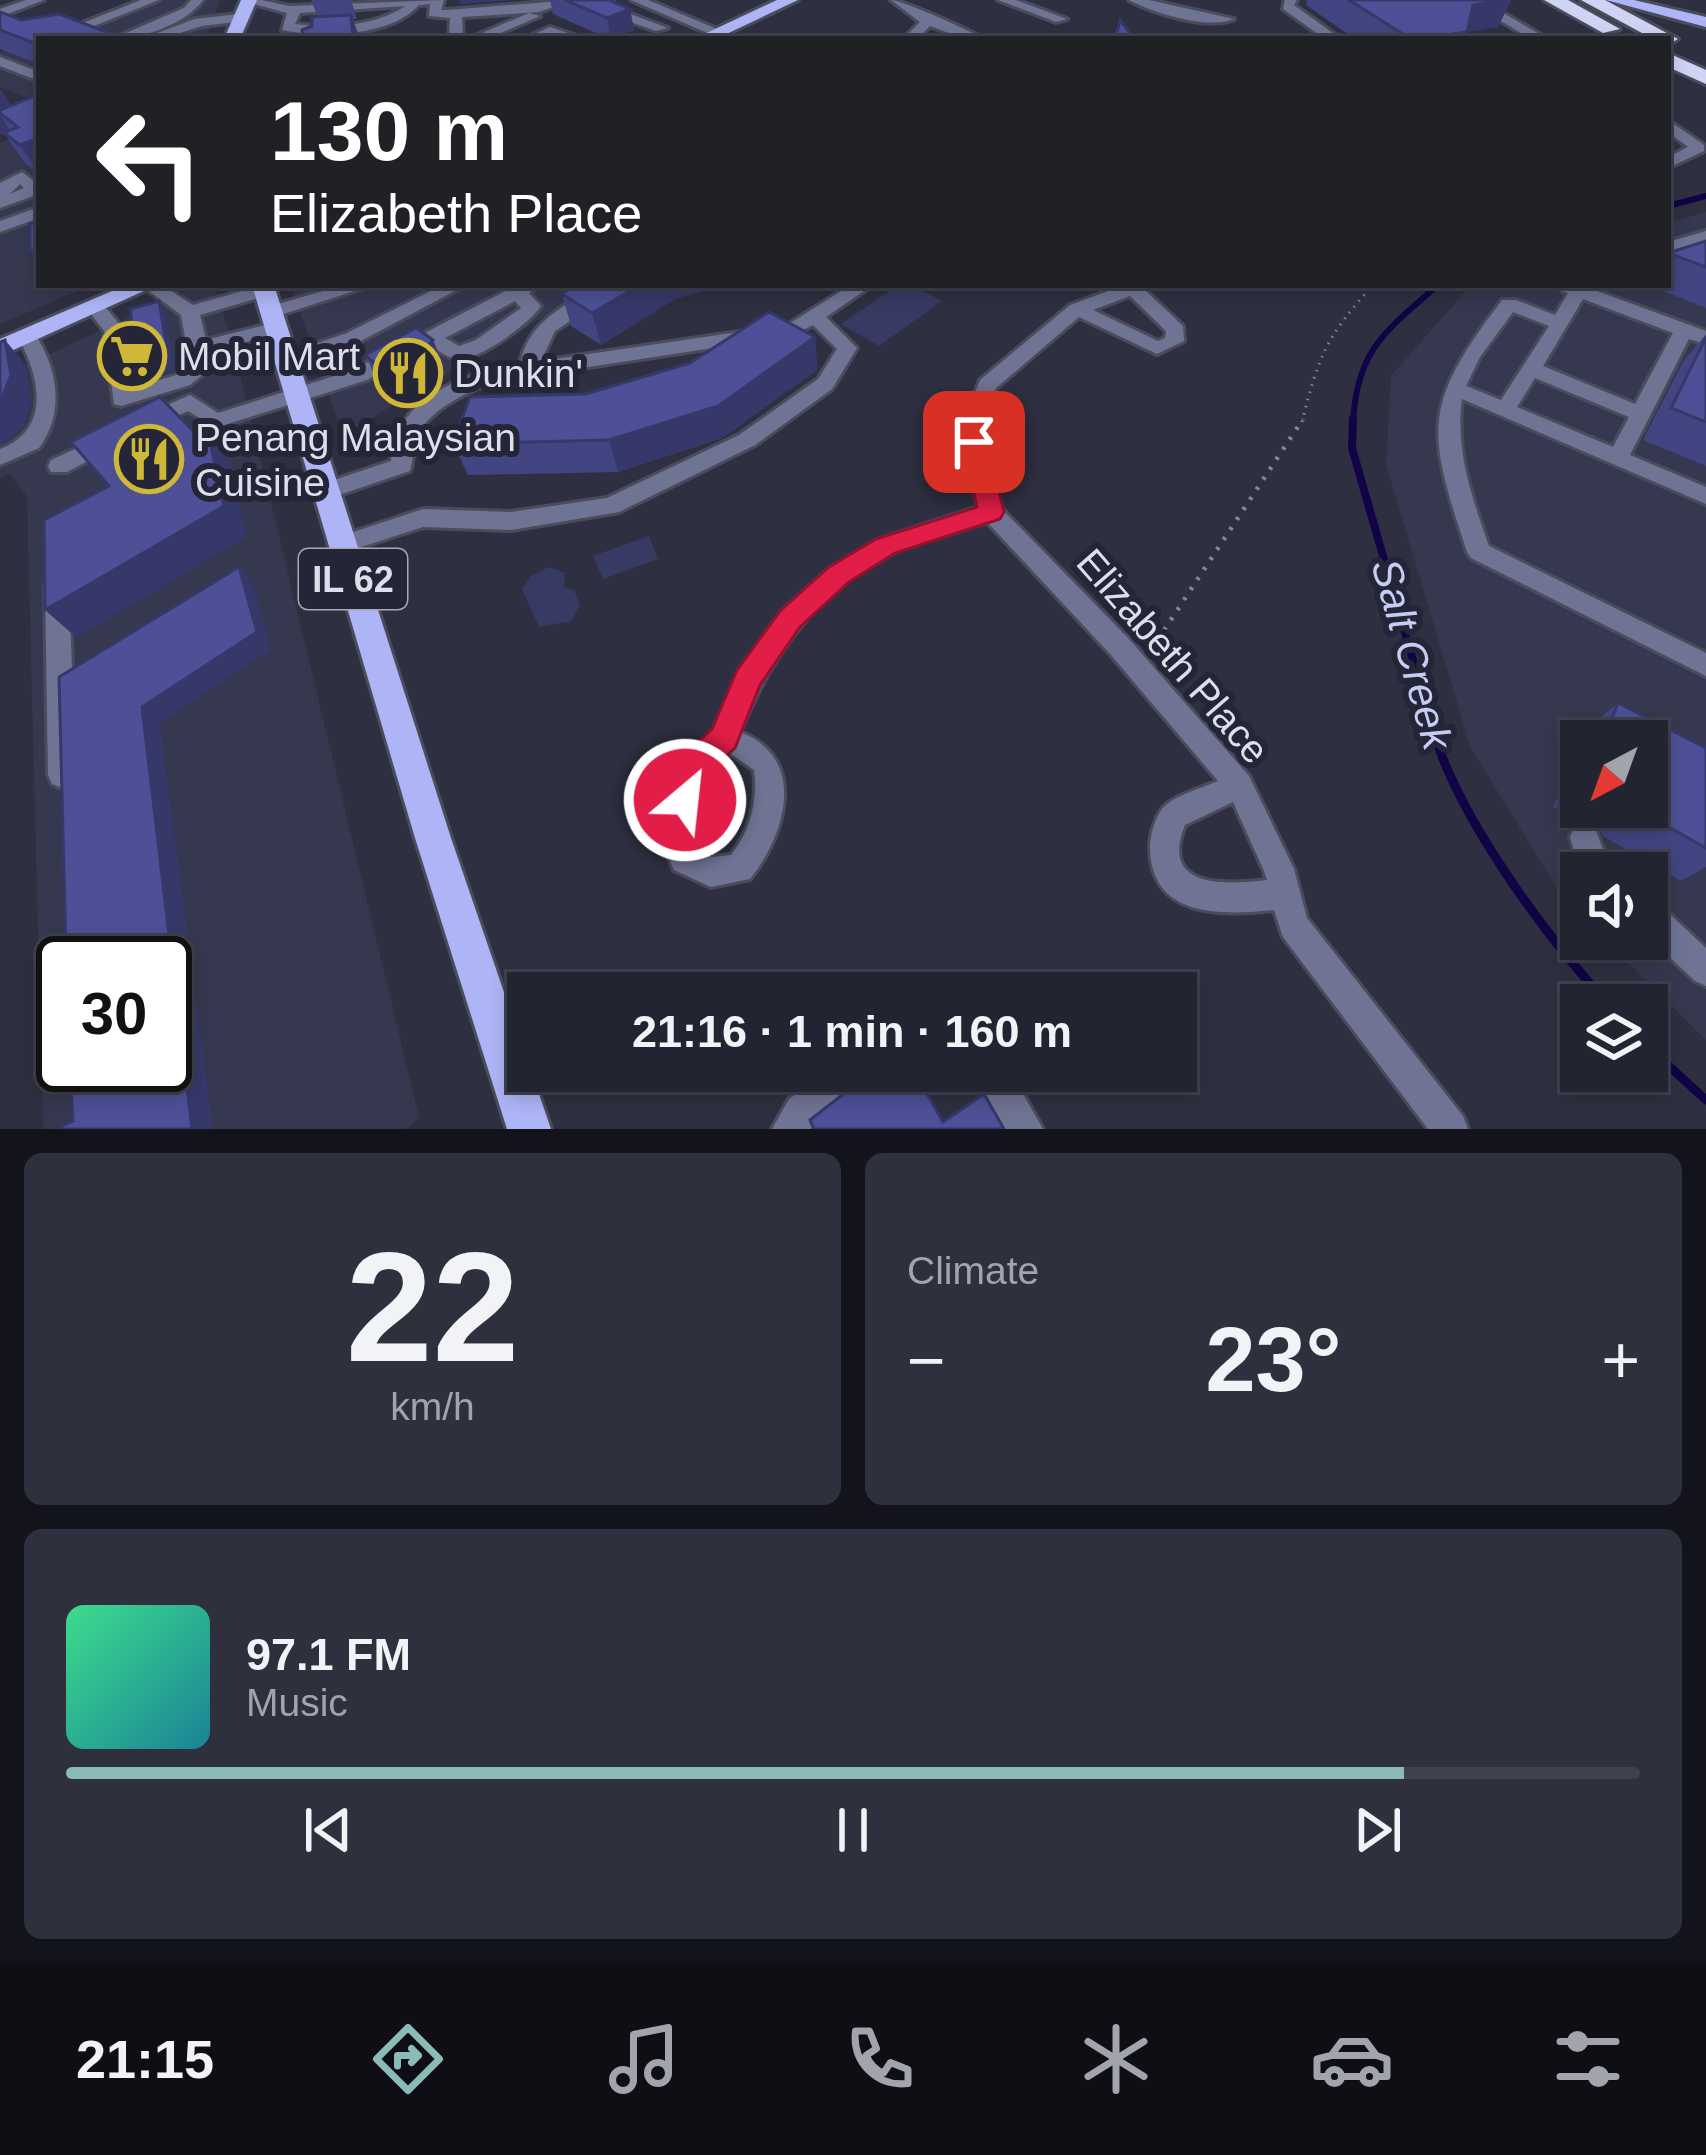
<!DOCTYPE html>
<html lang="en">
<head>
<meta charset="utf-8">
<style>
	:root { --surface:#222431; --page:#2e303d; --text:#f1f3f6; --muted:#a2a4ab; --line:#3f414d; --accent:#8bbbb9 }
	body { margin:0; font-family:Helvetica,sans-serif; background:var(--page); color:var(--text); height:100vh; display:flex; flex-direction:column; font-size:45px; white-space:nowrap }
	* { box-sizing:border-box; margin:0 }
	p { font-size:39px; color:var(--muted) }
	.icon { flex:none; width:66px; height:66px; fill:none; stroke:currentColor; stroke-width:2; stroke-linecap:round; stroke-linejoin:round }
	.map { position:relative; height:1129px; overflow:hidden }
	.details { display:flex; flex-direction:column; gap:24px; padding:24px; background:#13141b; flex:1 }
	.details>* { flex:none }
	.hud { position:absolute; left:36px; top:36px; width:1635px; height:252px; border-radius:0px; box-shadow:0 6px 18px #0003,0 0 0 3px var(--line); background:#202124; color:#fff; overflow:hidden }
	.needle { width:78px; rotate:221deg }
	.fabs { position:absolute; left:1560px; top:720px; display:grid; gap:24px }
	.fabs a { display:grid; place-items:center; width:108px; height:108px; border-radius:0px; background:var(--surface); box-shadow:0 6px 18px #0003,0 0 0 3px var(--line); font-size:60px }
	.speed { position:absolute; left:36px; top:936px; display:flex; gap:24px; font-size:60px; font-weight:700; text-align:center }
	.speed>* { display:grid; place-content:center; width:156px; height:156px; border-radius:50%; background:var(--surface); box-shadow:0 6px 18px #0003,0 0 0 3px var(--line); line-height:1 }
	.speed .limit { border:6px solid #111; border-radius:18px; background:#fff; color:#111 }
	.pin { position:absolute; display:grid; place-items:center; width:102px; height:102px; color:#fff; margin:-51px; border-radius:24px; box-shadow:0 6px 18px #0006 }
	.me { position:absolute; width:132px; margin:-66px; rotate:28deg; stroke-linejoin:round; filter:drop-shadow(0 0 9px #0008) }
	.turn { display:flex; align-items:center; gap:42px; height:252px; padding:0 36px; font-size:54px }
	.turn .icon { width:156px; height:156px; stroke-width:2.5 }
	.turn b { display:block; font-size:84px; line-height:102px }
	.big { font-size:90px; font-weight:700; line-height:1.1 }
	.details .tile { flex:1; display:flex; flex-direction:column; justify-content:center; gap:18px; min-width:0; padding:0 42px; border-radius:18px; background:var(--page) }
	.details .dial { align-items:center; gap:0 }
	.dial b { font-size:156px; line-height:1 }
	.song { display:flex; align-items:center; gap:36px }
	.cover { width:144px; height:144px; border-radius:18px; background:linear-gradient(135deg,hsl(150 70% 55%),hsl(190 70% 35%)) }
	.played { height:12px; border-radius:6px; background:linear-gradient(90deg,var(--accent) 85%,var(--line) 85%) }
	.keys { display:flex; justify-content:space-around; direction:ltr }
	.heat { display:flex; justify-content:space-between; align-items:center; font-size:66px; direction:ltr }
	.details .tiles { flex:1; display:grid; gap:24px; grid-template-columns:1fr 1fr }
	.tile:last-child { grid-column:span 2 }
	.trip { position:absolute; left:507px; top:972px; width:690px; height:120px; border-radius:0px; background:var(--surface); box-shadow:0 6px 18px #0003,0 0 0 3px var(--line); font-weight:700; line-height:120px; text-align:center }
	.dock { display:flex; height:192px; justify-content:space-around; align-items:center; background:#0e0e14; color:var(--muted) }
	.dock .icon { width:84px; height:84px }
	.dock .selected { color:var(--accent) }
	.dock b { font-size:54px; color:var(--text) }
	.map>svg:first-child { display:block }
	.built { fill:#36384f; fill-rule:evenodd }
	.green { fill:#373a62 }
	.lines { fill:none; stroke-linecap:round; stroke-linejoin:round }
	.stream-far2 { stroke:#110446; stroke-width:6 }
	.stream-far1 { stroke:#110446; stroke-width:8 }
	.stream { stroke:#110446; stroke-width:9 }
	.minor-casing { stroke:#4a4c5c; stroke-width:6 }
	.major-casing { stroke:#4a4c5c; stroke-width:6 }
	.highway-casing { stroke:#4a4c5c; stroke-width:6 }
	.path-far1 { stroke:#858795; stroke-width:3; stroke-dasharray:1.5 6; stroke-linecap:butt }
	.path { stroke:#858795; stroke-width:4.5; stroke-dasharray:3 9; stroke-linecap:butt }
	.minor { fill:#707494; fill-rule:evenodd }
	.major { fill:#adb5f7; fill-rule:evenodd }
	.highway { fill:#cfd3f4; fill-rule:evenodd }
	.wall { fill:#424581; fill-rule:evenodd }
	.shaded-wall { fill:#363869 }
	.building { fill:#4d5096; stroke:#363869; stroke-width:3 }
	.route { fill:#e11d48; stroke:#92132f; stroke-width:3 }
	.labels { text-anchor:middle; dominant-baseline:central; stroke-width:12; stroke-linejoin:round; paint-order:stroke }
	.shield { fill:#242637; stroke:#a6a8b5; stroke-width:3 }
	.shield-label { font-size:36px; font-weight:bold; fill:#dedfeb }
	.poi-label { font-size:39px; fill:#dedfeb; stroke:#242637; text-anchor:start }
	.street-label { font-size:39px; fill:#dedfeb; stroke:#242637 }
	.water-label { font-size:42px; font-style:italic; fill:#c7ccf5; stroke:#242637 }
</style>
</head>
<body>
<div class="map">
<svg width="1706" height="1129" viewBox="0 0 1706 1129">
	<rect width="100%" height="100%" fill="#2e3041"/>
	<!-- built -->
	<path class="built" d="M144,0H220L206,39H39V102L0,87V51Z
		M39,127V285H92L0,324V143Z
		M1706,212V1040L1604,939H1647V873H1581V916L1564,900L1470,746L1386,464L1391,376L1470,286L1668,285V223ZM1581,741H1647V807H1581Z
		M291,285H598L343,435Z
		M192,288L216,290L236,358L419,1117L407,1129H43L27,496L10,474L0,479V377ZM63,963H165V1065H63Z"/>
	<!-- green -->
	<path class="green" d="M898,285H911L942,301L879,346L841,324Z
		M649,536L658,559L603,579L593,556Z
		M549,567L565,573L564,588L574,590L580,606L571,621L539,627L522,589L531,576Z"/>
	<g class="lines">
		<!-- stream-far2 -->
		<path class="stream-far2" d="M1668,206L1706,196
			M1353,422C1357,349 1386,331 1438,285"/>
		<!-- stream-far1 -->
		<path class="stream-far1" d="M1353,419L1352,448L1433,730"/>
		<!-- stream -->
		<path class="stream" d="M1432,727C1458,818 1545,935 1609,1005
			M1647,1046L1706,1100"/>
		<!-- minor casing -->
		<g class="minor-casing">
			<path id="minor" d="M26,0H44L0,17V9Z
				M141,0H159L61,39H42Z
				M191,0H203C186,24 142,39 112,39L184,8Z
				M261,0L289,6L444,0L441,10H447L573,0L539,12L462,17L463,39H449L450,18L429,16L430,4L419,5C390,37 322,38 282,30L287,13L243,1ZM405,6C374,27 330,28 295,24L300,13Z
				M596,0H613L606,5L668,28L656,31L591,8V2Z
				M631,0H648L724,32L712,35Z
				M891,0C902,0 971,31 984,39H965L930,26L917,39H903L920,22Z
				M998,0H1016L1067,19L1056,22Z
				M1129,0H1149L1234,19C1208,30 1153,13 1129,0Z
				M1285,0H1297L1294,5L1341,39H1325L1283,9Z
				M1466,0H1481L1548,39H1531Z
				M529,13L540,16L487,39H468Z
				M238,14L243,15V21L202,26L161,39H141L195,19Z
				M550,27L577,36L579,39L550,36L523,39Z
				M0,57L39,72V81L0,66Z
				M1668,120L1704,145V151L1668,168V157L1688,147L1668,132Z
				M22,172L39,185V194L0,208V183ZM20,184L24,188L10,194Z
				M39,207V218L0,232V221Z
				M1706,231V242L1668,253V242Z
				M141,285H162L193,305L263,285L272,286V294L200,315L206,340L277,322L287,328L284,332L208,352L210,369L190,385L121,406L114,404L104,331L86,307L88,303H102L124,330L130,389L176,375L190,366L181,315Z
				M344,285H373L271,318L262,312L264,308Z
				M443,285H466L361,341L287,367L277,361L280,356L347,333Z
				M517,285H540L529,293L541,306C529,324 480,360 458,359C449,359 438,350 430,346L367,380L215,428L188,411L147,429L136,422L140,417L190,395L218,413L353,370ZM515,301L521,308L476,340L459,346L445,338Z
				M602,285H624L555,331L541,361L787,325L851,285H873L826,317L857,348L832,389L755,445L619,512L511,530L423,527L343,553L335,550L331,544L335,538L423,509L511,512L607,498L739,435L818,379L837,349L813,325L792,336L490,382C466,394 432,408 419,433C412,445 414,458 410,471L327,499L319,497L316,491L319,485L391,461C394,397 468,372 520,364C528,321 566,304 602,285Z
				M1125,285H1151L1145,290L1183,326L1184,341L1157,354L1079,317L996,388L986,420L985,442L1002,509L1129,639L1249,776L1294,869L1307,918L1463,1116L1468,1129H1428L1283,937L1274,910C1224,915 1151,919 1150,848C1150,835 1156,813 1166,805C1179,794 1202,788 1218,781L1111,655L987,522C957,532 926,539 897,551C821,583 769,658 740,732C808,758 786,834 750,879L711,887L674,870L659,836L685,755L714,730L739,671L781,612L830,568L877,540L978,507L963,442L964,420L980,380L1070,305ZM1130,296L1166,331L1165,338L1158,341L1093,310ZM728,752L754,770C758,801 750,831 731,855L712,857L696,850L689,835L707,771ZM1233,802L1264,871L1267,880C1225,885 1159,889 1185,825Z
				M1560,285H1591L1589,288L1706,331V344L1689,339L1630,455L1706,487V504L1462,399C1455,451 1472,498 1489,546L1706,653V676L1471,558L1467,552C1426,428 1422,406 1502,300H1516L1555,315L1568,293L1562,291ZM1583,299L1673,333L1635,404L1543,366ZM1513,312L1549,326L1501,400L1466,386L1480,357ZM1535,378L1629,417L1613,447L1517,407Z
				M27,330L34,332C57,368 66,411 39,448L0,465V449C52,430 40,375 17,336Z
				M110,433L121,440L118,445L67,472H51L48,466L51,460Z
				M57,578L66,581L69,588L76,775L72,784L62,788L52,784L48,775L45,588L48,581Z
				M1585,823L1595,827L1602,847L1620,873H1586L1578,864L1570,837L1575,827Z
				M1647,898L1658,903L1706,948V986L1695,981L1647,936Z
				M830,1071H878L873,1083L810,1129H772L789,1099Z
				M973,1071H1010L1043,1129H1005Z"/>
		</g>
		<!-- major casing -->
		<g class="major-casing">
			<path id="major" d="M241,0H257L240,39H224Z
				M777,0H798L716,39H694Z
				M1606,0H1634L1706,17V27Z
				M126,285H157L0,356V339Z
				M252,285H274L451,838L551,1129H507L415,838Z"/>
		</g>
		<!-- highway casing -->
		<g class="highway-casing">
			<path id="highway" d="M1544,0H1568L1620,29L1603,33Z
				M1581,0H1605L1678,39L1668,45V39H1653Z
				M1668,53L1706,70V84L1668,67Z"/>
		</g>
		<!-- path-far1 -->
		<path class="path-far1" d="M1302,422C1319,355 1326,337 1373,285"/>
		<!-- path -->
		<path class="path" d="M1151,650L1303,419"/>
		<!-- minor -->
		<use href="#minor" class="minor"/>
		<!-- major -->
		<use href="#major" class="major"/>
		<!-- highway -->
		<use href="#highway" class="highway"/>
	</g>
	<!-- wall -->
	<path class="wall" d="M311,0H351L357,19H353L359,39L312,26L318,17Z
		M550,0H609L630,9L634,30L609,39L553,14Z
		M1307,0H1511L1498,27L1467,32L1464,39H1355L1306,5Z
		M0,12L21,20L123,39H39V64L0,49Z
		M0,89L9,103V106L39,94V175L25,163L4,133L0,134Z
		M1706,241V308L1648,285H1668V253Z
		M562,294L675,299L601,345L571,326Z
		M1706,334V466L1643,440L1683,362Z
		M815,337L817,370L722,438L618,472L468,475L453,444L586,394Z
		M433,340L443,365L437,371L395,394L377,380L365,355Z
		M1618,703L1706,748V867L1681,881L1603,836L1597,823L1577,821L1553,807L1584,731ZM1581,741H1647V807H1581Z"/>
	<!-- shaded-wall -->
	<path class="shaded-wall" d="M459,0H516L460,4Z
		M1511,0L1498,27L1460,33L1473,5Z
		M630,9L634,30L611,39L607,18Z
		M351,15L359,36V39H353Z
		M1467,32L1464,39H1421Z
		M0,89L9,103L10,121L0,113Z
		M0,115L10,130L0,134Z
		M39,138V173L20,145Z
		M39,249V263L30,251Z
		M640,285H728L675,299L601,345L592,313Z
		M159,301L165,311L175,370L146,379L139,370Z
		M815,337L817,370L722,438L618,472L609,440Z
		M5,340L25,364L32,400L24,426L0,446V403Z
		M433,340L443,365L437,371L395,394L383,370Z
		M208,433L230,464L246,537L77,638L45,610Z
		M239,567L254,585L271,650L160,723L213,1129H192L142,707Z"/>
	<!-- building -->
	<path class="building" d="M565,0H609L630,9L607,18Z
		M1349,0H1507L1473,5L1467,32L1421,39L1406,36Z
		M0,12L21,20L59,14L122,38L39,39V45L0,30Z
		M351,15L353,39H303L302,30L312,26V17Z
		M1120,20L1135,39H1115Z
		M39,94V138L20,145L4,133L18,127L0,113V110Z
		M39,222V249L30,251V224Z
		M1706,241V267L1668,253Z
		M575,285H640L592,313L562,294Z
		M159,301L169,360L139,370L130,309Z
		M769,312L815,337L718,406L609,440L453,444L470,397L586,394L690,363Z
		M416,328L433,340L427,346L383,370L365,355Z
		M1706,337V422L1671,408Z
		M5,340L11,375L0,403V342Z
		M160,397L200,438L208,433L224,506L45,610L44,520L109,486L71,442Z
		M239,567L257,632L142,707L192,1129H62V1126L73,1121L70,1065H165V963H63V1053L58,1051L55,956L66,951L59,677Z
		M1618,703L1706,748V848L1640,811L1638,807H1647V741H1603Z
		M873,1071H914L943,1122L984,1094L1004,1129H814L810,1120Z"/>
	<!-- route -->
	<path class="route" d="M974,433L987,442L1004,512L1000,519L895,553L849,582L800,627L760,685L735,748L709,772L696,811L685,815L673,811L669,800L684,754L712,729L737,670L780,611L829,567L876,539L977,507L962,442Z"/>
	<!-- icons -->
	<defs>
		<g id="supermarket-ring" transform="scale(3.45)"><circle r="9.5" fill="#242637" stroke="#cfb837" stroke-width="1.5"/><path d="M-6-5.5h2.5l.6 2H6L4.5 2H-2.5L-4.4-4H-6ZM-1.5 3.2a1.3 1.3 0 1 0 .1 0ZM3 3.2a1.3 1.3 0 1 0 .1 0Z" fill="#cfb837"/></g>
		<g id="restaurant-ring" transform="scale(3.45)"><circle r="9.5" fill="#242637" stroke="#cfb837" stroke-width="1.5"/><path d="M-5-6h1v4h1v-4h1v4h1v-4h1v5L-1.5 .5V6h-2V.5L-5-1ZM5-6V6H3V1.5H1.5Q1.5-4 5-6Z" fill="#cfb837"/></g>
	</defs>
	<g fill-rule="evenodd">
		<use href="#supermarket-ring" x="132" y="356"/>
		<use href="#restaurant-ring" x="408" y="373"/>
		<use href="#restaurant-ring" x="149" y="459"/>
	</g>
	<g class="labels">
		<!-- shield labels -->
		<rect class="shield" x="299" y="549" width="108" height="60" rx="9"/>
		<g class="shield-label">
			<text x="353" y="579">IL 62</text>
		</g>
		<!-- poi labels -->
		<g class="poi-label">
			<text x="178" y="356">Mobil Mart</text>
			<text x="454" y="373">Dunkin'</text>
			<text x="195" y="437">Penang Malaysian<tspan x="195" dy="45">Cuisine</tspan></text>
		</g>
		<!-- street labels -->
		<g class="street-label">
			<text transform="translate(1173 656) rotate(49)">Elizabeth Place</text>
		</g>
		<!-- water labels -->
		<g class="water-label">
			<text transform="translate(1412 654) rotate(74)">Salt Creek</text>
		</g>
	</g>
</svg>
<div class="fabs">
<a><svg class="needle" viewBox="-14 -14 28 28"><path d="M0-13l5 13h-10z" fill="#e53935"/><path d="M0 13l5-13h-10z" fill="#a2a4ab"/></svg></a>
<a><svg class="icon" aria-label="sound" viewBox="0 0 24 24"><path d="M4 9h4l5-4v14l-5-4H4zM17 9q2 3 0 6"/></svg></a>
<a><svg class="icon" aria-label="layers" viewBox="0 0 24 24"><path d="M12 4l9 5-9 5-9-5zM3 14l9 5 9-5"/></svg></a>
</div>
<div class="speed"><div class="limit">30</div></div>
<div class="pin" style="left:974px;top:442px;background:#d93025"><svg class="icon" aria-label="arrive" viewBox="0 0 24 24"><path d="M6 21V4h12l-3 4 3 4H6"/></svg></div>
<svg class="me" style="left:685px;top:800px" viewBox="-20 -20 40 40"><circle r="17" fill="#e11d48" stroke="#fff" stroke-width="3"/><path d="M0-11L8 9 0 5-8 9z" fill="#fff"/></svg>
<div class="trip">21:16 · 1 min · 160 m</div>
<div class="hud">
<div class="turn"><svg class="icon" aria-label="left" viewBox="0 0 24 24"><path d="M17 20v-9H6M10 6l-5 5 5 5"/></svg><div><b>130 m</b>Elizabeth Place</div></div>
</div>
</div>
<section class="details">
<div class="tiles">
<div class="tile dial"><b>22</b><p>km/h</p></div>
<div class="tile"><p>Climate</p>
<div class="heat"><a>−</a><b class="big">23°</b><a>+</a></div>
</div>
<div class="tile">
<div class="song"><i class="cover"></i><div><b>97.1 FM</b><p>Music</p></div></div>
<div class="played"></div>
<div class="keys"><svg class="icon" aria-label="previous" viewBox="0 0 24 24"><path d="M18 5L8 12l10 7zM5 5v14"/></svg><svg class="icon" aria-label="pause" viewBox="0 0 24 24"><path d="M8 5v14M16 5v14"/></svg><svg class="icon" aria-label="next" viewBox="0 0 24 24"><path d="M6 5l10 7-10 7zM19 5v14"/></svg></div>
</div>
</div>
</section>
<nav class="dock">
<b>21:15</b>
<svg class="icon selected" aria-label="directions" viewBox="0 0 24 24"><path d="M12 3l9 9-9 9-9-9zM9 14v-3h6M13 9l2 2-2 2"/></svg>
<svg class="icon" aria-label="music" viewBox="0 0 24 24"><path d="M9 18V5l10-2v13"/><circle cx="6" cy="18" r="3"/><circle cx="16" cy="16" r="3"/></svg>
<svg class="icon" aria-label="phone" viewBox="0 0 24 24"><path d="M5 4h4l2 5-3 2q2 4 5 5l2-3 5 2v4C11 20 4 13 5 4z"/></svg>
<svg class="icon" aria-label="climate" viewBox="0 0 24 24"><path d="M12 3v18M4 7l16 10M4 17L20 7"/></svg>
<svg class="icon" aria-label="car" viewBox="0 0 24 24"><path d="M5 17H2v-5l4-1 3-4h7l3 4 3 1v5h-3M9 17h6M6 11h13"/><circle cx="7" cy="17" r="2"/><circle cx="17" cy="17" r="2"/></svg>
<svg class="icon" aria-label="filters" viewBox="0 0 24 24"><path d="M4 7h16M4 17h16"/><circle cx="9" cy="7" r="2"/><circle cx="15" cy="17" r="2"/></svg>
</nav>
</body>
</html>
